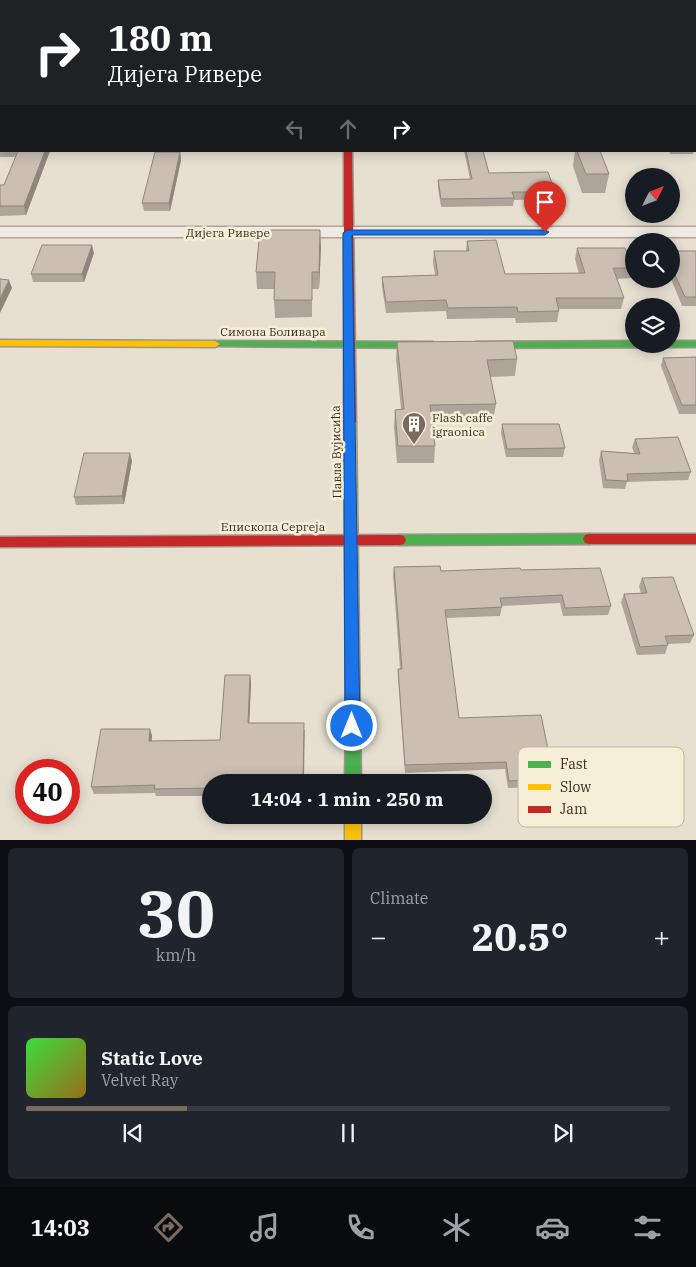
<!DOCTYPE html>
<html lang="en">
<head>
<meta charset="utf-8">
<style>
	:root { --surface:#171b24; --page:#20242c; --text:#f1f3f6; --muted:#9ea1a6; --line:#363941; --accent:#786c5e }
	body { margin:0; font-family:"IBM Plex Serif",serif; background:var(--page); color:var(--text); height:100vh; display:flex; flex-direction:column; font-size:19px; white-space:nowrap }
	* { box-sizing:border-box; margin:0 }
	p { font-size:16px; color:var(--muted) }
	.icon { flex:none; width:28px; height:28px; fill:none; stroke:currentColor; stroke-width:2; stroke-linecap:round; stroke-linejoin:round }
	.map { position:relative; height:840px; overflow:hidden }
	.panel { display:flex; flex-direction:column; gap:8px; padding:8px; background:#0d0f14; flex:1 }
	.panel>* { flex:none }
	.hud { position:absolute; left:0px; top:0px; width:696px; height:152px; box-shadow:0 2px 12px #0003; background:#202124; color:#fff; overflow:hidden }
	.needle { width:32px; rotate:48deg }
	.controls { position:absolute; left:625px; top:168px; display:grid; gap:10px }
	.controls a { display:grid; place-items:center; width:55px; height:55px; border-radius:50%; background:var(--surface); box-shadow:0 2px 12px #0003; font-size:25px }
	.speed { position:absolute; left:15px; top:759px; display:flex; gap:10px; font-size:25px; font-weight:700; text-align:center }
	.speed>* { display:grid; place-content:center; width:65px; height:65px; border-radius:50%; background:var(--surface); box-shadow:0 2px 12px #0003; line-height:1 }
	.speed .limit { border:8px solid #d22; background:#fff; color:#111 }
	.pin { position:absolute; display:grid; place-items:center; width:42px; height:42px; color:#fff; margin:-51px -21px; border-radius:50% 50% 50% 0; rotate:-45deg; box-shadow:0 0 5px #0007 }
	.pin .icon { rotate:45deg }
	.me { position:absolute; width:55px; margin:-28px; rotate:0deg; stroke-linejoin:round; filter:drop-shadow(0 0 4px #0008) }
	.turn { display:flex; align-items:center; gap:18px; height:105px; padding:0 25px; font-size:22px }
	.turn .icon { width:65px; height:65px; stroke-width:2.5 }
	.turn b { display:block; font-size:35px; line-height:42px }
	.lanes { display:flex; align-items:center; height:48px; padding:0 25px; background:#0003; justify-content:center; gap:25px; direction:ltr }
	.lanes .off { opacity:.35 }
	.big { font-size:38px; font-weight:700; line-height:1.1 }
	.panel .tile { flex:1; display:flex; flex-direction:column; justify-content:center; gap:8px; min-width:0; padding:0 18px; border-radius:8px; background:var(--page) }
	.panel .dial { align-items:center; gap:0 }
	.dial b { font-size:65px; line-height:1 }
	.song { display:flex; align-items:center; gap:15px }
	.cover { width:60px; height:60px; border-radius:8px; background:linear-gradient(135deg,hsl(120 70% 55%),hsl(40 70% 35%)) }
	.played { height:5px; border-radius:2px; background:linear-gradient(90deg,var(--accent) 25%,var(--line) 25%) }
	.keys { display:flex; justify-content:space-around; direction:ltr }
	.heat { display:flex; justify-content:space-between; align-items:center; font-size:28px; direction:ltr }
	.panel .tiles { flex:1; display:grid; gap:8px; grid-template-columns:1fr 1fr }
	.tile:last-child { grid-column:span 2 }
	.trip { position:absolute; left:202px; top:774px; width:290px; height:50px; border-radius:25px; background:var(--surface); box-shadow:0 2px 12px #0003; font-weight:700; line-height:50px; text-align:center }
	.tab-bar { display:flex; height:80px; justify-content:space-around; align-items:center; background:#090b0e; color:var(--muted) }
	.tab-bar .icon { width:35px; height:35px }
	.tab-bar .on { color:var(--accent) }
	.tab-bar b { font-size:22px; color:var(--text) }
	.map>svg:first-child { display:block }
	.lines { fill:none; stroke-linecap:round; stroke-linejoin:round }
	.street-casing { stroke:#ada599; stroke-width:3 }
	.fast-casing { stroke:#9c958a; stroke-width:3 }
	.slow-casing { stroke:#9c958a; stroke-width:3 }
	.jam-casing { stroke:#9c958a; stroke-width:3 }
	.street { fill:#efebe3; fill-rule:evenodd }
	.fast { fill:#4caf50; fill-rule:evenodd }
	.slow { fill:#ffc107; fill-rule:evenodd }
	.jam { fill:#c62828; fill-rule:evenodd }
	.wall { fill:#afa499 }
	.shaded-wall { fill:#8e867d }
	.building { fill:#cbbfb2; stroke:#8e867d }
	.route { fill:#1a73e8; stroke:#114b97 }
	.labels { text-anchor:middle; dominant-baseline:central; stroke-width:5; stroke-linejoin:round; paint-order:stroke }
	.street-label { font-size:12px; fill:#3d2e20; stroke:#f7eed8 }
	.poi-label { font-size:12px; fill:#3d2e20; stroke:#f7eed8; text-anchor:start }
	.key { fill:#f7eed8; stroke:#bfb4a1; stroke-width:1 }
	.key-label { font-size:14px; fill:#3d2e20 }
</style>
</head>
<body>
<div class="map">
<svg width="696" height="840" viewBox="0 0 696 840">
	<rect width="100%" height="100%" fill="#e7e0d1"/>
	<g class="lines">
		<!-- street casing -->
		<g class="street-casing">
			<path id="street" d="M695,90H696V98H695Z
				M0,91H1V99H0Z
				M0,227H696V237H0Z"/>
		</g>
		<!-- fast casing -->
		<g class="fast-casing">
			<path id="fast" d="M215,341L433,342L438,345L433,348L211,346L210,344L211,342Z
				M634,341V344H671V341H696V347L476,348L471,345L476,342Z
				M589,534L593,535L595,539L593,543L589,544L400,545L396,544L394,540L396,536L400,535Z
				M353,712L358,714L360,719L361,782H345L346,719L348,714Z"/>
		</g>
		<!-- slow casing -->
		<g class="slow-casing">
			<path id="slow" d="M0,340L215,341L220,344L215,347L0,346Z
				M350,418L356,422L360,719L358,724L353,726L348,724L346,719L344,422Z
				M345,815H361V840H345Z"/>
		</g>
		<!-- jam casing -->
		<g class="jam-casing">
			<path id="jam" d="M343,0H349V1H343Z
				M344,151H352L356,422L350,426L344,422Z
				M589,534H696V544H589L585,543L583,539L585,535Z
				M400,535L404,536L406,540L404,544L400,545L0,547V537Z"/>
		</g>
		<!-- street -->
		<use href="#street" class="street"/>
		<!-- fast -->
		<use href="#fast" class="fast"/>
		<!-- slow -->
		<use href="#slow" class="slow"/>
		<!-- jam -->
		<use href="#jam" class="jam"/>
	</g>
	<!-- wall -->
	<path class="wall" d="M0,3H1V74H0Z
		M0,102H1V151H50L26,215L0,216V185H4L16,157H0Z
		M464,151H483L489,173L555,192L553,199L514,200L513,206L441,207L438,188V180L470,179Z
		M575,151H600L609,174L605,193H582L573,166Z
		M669,151H694L693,154H670Z
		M180,152L181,160L170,211H144L142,203Z
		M467,241L505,274H579L575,259L577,248L634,268L631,278L617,279L624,298L621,309H559V311L557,322L516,323L515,318L447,319L446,311L386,313L382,287V277L435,275L433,262L434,251H466Z
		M321,247L319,289H312V317L275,318L274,300V289H257L256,272Z
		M672,251H696V306H682L671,279V254Z
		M94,253L84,282H33L31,274Z
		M397,342L517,359L515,376L490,377L496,404L493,421L432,422L435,446L434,463H397L394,427L395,410L401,409L396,359Z
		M696,357V414H679L661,366L663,358Z
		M502,424L565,448L563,457H506L501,433Z
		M635,439L691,472L688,480L627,482L625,489L603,488L599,460L601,451L634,453L632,447Z
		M132,461L124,504L76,505L74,497Z
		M394,567L441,571L521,570L611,606L608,615L563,616L560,603L502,606L500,616L446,618L459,718L554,779L552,787L508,788L505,769L405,773L398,677V669H400L393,575Z
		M642,578L694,635L690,643L668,644V645L665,654L637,655L621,602L624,594L641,593L639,586Z
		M250,675L251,683L249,723L305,730L304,782H211V796H156L155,793L94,794L91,787L150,729L152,736V741L220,740Z"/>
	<!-- shaded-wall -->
	<path class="shaded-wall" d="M45,151H50L26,215L24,206Z
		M180,152L181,160L170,211L169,203Z
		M320,230L321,247L319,289V272Z
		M92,245L94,253L84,282L82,274Z
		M9,280L12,288L0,313V299Z
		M130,453L132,461L124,504L122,496Z
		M250,675L251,683L249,731L248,723Z
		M304,723V782H303Z
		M150,729L152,736L151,749L149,741Z"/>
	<!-- building -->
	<path class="building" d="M25,0H126L125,1H6Z
		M185,0H208V1H185Z
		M281,0H317V1H281Z
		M0,3H1V65H0Z
		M0,102H1V148H0Z
		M18,151H45L24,206H0V185H4Z
		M466,151H483L489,173L548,172L555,192H512L514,198L441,199L438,180L472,179Z
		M577,151H600L609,174H586Z
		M155,152H180L169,203H142Z
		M260,230H320L319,272H312V300H274L275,272H256Z
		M496,240L505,274L585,273L577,248H625L634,268H613L624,298H556L559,311L518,312L517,307L448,308L446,300L386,302L382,277L438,275L434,251H469L467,241Z
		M42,245H92L82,274H31Z
		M672,251H696V297H685L671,266V257H675Z
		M0,279L9,280L0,299Z
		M513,341L517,359L487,360L496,404L430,405L435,446H398L395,410L404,409L397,342Z
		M696,357V405H682L663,358Z
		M502,424H559L565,448L507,449Z
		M678,437L691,472L627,474L628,481L606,480L601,451L640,454L635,439Z
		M84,453H130L122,496L74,497Z
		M440,566L441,571L520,568L521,570L600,568L611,606L565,608L562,595L500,598L502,607L445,610L459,718L541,715L554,779L509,781L506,762L405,765L398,669H402L394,567Z
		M673,577L694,635L665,636L668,645L640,647L624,594L647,593L642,578Z
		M225,675H250L248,723H304L303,782H211V788L154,789L155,785L91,787L101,729H150L149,741L220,740Z"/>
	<!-- route -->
	<path class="route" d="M348,230H545L549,232L545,235H352L360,726L358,731L352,733L347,731L345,726L343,233Z"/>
	<!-- icons -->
	<defs>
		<g id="building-pin" transform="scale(1.25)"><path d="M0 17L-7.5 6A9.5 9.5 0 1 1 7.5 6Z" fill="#786c5e" stroke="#f7eed8"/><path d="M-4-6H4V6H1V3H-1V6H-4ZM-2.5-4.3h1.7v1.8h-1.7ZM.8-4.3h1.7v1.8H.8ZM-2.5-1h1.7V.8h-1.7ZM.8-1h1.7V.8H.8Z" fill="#fff"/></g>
	</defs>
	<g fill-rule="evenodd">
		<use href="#building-pin" x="414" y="424"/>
	</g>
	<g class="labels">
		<!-- street labels -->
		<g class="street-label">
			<text x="228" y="232">Дијега Ривере</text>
			<text x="273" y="331">Симона Боливара</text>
			<text transform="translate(336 452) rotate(-91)">Павла Вујисића</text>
			<text x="273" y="526">Епископа Сергеја</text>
		</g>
		<!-- poi labels -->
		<g class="poi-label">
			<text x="432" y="417">Flash caffe<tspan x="432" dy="14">igraonica</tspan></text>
		</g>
	</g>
	<!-- legend -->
	<rect x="518" y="747" width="166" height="80" rx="8" class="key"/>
	<rect x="528" y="761" width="23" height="7" fill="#4caf50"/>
	<rect x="528" y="784" width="23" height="6" fill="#ffc107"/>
	<rect x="528" y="806" width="23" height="7" fill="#c62828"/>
	<g class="key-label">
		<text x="560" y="769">Fast</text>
		<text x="560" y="792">Slow</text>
		<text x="560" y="814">Jam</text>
	</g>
</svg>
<div class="controls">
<a><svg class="needle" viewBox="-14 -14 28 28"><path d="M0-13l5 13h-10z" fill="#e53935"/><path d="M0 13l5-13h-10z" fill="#9ea1a6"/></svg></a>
<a><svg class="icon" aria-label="search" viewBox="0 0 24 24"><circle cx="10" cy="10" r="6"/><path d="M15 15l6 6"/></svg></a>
<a><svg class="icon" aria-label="layers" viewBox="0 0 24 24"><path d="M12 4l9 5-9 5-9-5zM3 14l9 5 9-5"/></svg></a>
</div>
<div class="speed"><div class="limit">40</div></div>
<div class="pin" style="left:545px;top:232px;background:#d93025"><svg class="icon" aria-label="arrive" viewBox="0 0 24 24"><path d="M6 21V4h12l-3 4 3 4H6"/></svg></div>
<svg class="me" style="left:352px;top:726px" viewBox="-20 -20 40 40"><circle r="17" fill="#1a73e8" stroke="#fff" stroke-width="3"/><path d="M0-11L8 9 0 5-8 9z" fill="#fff"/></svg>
<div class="trip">14:04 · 1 min · 250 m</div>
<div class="hud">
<div class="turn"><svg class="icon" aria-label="right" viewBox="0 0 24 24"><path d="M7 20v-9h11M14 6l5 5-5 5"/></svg><div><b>180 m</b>Дијега Ривере</div></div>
<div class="lanes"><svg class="icon off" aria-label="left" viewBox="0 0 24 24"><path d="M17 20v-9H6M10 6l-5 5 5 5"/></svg><svg class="icon off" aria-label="ahead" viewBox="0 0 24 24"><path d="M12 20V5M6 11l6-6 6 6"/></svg><svg class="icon" aria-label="right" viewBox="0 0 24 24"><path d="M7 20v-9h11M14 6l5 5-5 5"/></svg></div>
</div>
</div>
<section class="panel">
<div class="tiles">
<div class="tile dial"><b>30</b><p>km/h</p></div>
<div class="tile"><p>Climate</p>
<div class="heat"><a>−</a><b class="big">20.5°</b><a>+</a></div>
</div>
<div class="tile">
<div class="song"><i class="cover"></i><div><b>Static Love</b><p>Velvet Ray</p></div></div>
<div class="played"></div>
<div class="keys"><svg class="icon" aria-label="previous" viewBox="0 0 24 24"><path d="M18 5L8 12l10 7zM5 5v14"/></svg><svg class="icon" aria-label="pause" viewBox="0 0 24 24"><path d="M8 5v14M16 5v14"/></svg><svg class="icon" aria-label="next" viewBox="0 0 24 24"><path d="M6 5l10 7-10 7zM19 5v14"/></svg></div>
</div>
</div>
</section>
<nav class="tab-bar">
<b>14:03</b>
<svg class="icon on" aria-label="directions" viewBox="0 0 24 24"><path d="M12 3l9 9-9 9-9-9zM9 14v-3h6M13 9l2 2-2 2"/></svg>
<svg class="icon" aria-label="music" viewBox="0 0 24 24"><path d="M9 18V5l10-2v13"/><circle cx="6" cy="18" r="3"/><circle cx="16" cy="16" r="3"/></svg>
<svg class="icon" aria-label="phone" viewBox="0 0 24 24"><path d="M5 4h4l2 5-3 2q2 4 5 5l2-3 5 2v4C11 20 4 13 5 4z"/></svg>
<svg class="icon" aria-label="climate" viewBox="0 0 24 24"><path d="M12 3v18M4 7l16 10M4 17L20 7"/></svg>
<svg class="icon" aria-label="car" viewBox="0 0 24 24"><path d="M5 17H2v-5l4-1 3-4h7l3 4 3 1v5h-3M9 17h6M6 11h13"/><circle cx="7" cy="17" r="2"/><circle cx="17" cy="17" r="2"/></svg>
<svg class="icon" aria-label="filters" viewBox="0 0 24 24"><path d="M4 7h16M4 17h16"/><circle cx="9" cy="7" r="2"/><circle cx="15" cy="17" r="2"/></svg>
</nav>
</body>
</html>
